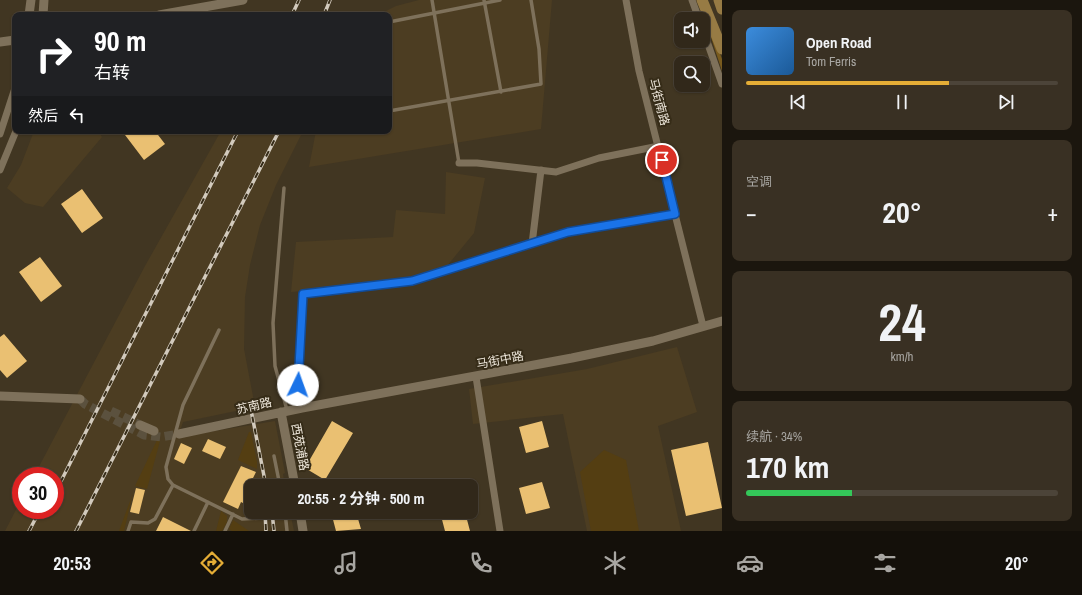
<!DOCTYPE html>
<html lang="zh">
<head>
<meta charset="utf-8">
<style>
	:root { --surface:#31281a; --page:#393023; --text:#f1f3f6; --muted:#a8a6a2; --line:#4c4439; --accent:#e5ad36 }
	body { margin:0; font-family:"Archivo Narrow","Noto Sans SC",sans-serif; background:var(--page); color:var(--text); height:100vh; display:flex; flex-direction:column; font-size:15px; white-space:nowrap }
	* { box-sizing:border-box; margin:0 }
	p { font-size:13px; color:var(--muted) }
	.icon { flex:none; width:22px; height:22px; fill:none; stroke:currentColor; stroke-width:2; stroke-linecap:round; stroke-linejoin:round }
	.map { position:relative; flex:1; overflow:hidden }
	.drawer { display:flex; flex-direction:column; gap:10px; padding:10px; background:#1b160e; width:360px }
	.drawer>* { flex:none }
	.top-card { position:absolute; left:12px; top:12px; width:380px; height:122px; border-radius:8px; box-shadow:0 1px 3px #0004,0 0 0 1px var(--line); background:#202124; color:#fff; overflow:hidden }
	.tools { position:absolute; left:674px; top:12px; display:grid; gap:8px }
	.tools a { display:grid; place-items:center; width:36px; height:36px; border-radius:8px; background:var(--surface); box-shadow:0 1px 3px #0004,0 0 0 1px var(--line); font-size:20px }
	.speed { position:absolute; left:12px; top:467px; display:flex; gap:8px; font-size:20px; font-weight:700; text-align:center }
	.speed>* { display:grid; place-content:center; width:52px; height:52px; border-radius:50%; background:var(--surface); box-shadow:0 1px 3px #0004,0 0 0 1px var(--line); line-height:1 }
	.speed .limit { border:6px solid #d22; background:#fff; color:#111 }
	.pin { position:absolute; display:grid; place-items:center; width:34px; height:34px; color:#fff; margin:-17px; border:2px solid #fff; border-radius:50%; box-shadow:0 1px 4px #0007 }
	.me { position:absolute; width:44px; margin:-22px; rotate:3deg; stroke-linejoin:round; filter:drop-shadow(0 0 3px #0008) }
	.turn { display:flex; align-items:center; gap:14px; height:84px; padding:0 16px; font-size:18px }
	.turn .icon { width:52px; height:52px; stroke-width:2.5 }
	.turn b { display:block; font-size:28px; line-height:34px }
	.then { display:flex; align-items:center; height:38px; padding:0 16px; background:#0003; gap:8px; font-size:15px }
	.big { font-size:30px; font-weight:700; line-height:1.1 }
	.drawer .card { flex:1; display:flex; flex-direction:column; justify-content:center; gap:6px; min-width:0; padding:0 14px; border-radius:8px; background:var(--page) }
	.drawer .dial { align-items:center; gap:0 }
	.dial b { font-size:52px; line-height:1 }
	.song { display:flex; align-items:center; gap:12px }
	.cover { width:48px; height:48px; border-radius:6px; background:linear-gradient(135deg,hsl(210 70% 55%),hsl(210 70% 35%)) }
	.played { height:4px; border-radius:2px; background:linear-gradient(90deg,var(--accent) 65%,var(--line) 65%) }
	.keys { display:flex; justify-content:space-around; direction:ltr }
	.heat { display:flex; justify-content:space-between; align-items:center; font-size:22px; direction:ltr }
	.charge { height:6px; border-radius:3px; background:linear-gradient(90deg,#34c759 34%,var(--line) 0) }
	.trip { position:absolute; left:244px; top:479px; width:234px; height:40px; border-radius:8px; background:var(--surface); box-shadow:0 1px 3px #0004,0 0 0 1px var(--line); font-weight:700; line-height:40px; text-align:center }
	.menu { display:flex; height:64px; justify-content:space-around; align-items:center; background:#14100a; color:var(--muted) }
	.menu .icon { width:28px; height:28px }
	.menu .active { color:var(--accent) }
	.menu b { font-size:18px; color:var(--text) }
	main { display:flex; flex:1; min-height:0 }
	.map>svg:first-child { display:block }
	.built { fill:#4c3d22 }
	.green { fill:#543e12 }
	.forest { fill:#795b1e }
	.building { fill:#eac072 }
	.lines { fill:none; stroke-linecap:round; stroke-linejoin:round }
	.tertiary-tunnel { stroke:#5b513e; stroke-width:9; stroke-dasharray:9 4.5; stroke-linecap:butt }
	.service { stroke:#7e715b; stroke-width:3.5 }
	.minor { stroke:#7e715b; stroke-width:7 }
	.tertiary { stroke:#7e715b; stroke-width:9 }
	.primary { stroke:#977b44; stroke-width:11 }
	.rail-casing { stroke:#d2cabd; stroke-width:3.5 }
	.rail { stroke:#362c18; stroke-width:2; stroke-dasharray:6; stroke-linecap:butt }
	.route-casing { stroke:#114b97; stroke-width:10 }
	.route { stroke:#1a73e8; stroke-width:7 }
	.labels { text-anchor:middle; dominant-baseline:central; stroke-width:4; stroke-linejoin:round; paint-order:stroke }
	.street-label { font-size:12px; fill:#efe8dc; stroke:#362c18 }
</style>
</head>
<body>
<main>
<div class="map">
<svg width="722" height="531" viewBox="0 0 722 531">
	<rect width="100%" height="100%" fill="#413622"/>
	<!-- built -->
	<path class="built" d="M419,0H552L541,129L309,167L316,131H389V15H378L396,6Z
		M34,131H98L102,137L43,207L25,203L7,188L21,165Z
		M221,131H303L276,185L260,225L250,265L245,297L244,349L255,407L183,422L178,437L275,421L285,473L283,474L285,486H251V512H290L294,531H5L21,500V510H55V476H34L145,266Z
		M446,172L485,178L474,233L447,266L407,278L361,286L291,292L296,242L393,237L396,210L445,214Z
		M677,347L697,412L658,426L681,531H587L563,414L473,424L469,389L587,369Z"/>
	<!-- green -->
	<path class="green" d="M249,432H251L257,462V469L238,460Z
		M157,440L160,441L147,489L135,486Z
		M604,450L626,460L639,531H591L580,472Z
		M133,493L124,531H119Z
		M221,511L227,516V522L222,531H216Z
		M233,520L249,531H232L229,529Z"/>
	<!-- forest -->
	<path class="forest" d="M708,28L711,29L722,59V71Z"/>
	<!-- building -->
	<path class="building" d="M122,131H155L165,144L144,160Z
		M82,189L103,218L82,233L61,204Z
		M40,257L62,286L41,302L19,272Z
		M4,334L27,361L7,378L0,370V337Z
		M332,421L353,433L325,480L305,468Z
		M542,421L549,447L526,453L519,427Z
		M208,439L226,447L220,459L202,451Z
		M708,442L722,508L686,516L671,450Z
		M181,443L192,448L184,464L174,459Z
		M241,466L256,472L251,482V507L241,502L238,509L223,502Z
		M542,482L550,508L526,514L519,488Z
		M136,488L145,490L139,514L130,512Z
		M331,512H356L361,529L336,531Z
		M440,512H465L470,531H445Z
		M163,517L191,531H156Z"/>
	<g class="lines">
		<!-- tertiary-tunnel -->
		<path class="tertiary-tunnel" d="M80,399L85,404L144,435L161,437L179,434
			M111,411L140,425"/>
		<!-- service -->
		<path class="service" d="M432,0L459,163
			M484,0L501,92
			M389,22L500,0
			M389,109V111L541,84L539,49L531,0
			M284,188L273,323L275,366L287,410
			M219,330L183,405L166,467L168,479L173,485L242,519L285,517
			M274,456L280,486
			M285,512L287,531
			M128,531L131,522L148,523L155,519L173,485
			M194,531L208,502
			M225,531L233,514"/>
		<!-- minor -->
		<path class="minor" d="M626,0L639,71L703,326
			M692,0L699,19
			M703,30L722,84
			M0,134L15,88
			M459,163H477L556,172L599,158L659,146
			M0,170L16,131
			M532,244L541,170
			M476,377L500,531
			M302,408L299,385L303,294L412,281L568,232L675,214"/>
		<!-- tertiary -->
		<path class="tertiary" d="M29,15L31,0
			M43,15L44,0
			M159,15L243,0
			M0,42L15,40
			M0,396L80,399
			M281,412L295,486
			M140,425L154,431
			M179,434L302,408L572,358L653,341L722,321
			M300,512L303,531"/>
		<!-- primary -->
		<path class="primary" d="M702,0L722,49
			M719,0L722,9"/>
		<!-- rail casing -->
		<g class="rail-casing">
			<path id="rail" d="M292,15L299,0
				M324,15L330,0
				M250,405L266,486
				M55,493L238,131
				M265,512L266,531
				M272,512L274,531
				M29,531L40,510
				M76,531L279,131"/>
		</g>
		<!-- rail -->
		<use href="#rail" class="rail"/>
	</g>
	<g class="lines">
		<!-- route casing -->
		<g class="route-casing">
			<path id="route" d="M298,385L303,294L412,281L568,232L675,214L662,160"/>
		</g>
		<!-- route -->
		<use href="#route" class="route"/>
	</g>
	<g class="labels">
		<!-- street labels -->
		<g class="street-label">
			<text transform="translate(659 102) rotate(75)">马街南路</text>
			<text transform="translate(500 360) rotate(-11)">马街中路</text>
			<text transform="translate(254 406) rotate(-13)">苏南路</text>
			<text transform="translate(300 447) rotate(79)">西苑浦路</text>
		</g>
	</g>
</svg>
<div class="tools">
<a><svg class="icon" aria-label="sound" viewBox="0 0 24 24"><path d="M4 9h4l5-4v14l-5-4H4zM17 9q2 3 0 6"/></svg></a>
<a><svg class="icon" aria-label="search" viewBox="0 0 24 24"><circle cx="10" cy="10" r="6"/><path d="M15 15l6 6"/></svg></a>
</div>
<div class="speed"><div class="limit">30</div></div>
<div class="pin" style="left:662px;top:160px;background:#d93025"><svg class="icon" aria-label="arrive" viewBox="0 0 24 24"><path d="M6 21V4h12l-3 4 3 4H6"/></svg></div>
<svg class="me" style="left:298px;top:385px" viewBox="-20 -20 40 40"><circle r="19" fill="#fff"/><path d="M0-13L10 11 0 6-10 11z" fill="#1a73e8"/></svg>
<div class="trip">20:55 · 2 分钟 · 500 m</div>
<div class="top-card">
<div class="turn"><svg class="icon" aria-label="right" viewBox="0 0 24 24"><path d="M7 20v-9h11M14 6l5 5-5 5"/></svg><div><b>90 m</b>右转</div></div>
<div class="then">然后<svg class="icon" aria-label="left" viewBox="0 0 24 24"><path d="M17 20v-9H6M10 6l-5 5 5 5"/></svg></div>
</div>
</div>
<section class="drawer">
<div class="card">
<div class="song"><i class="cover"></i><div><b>Open Road</b><p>Tom Ferris</p></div></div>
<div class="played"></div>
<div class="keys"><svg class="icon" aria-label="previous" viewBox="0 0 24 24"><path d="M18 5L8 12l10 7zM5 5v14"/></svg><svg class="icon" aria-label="pause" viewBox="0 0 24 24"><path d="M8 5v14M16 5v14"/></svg><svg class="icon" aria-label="next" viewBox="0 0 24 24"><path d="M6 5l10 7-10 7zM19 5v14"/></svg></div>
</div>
<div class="card"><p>空调</p>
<div class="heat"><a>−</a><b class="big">20°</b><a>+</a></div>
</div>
<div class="card dial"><b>24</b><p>km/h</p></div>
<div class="card"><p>续航 · 34%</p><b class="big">170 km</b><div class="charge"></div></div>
</section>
</main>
<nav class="menu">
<b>20:53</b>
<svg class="icon active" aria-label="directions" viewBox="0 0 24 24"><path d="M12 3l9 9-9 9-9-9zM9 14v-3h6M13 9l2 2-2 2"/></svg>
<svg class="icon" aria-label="music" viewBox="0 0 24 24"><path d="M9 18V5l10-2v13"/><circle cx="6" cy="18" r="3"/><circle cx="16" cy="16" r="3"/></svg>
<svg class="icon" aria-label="phone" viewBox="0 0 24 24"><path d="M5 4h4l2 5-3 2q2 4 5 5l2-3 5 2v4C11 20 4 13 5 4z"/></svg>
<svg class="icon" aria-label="climate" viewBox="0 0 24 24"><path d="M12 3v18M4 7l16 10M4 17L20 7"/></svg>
<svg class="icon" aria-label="car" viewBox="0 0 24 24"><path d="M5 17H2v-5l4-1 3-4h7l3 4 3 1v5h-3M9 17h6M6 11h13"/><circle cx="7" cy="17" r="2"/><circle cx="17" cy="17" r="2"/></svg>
<svg class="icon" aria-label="filters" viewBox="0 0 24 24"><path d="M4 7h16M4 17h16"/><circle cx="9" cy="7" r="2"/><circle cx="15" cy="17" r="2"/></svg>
<b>20°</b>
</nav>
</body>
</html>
